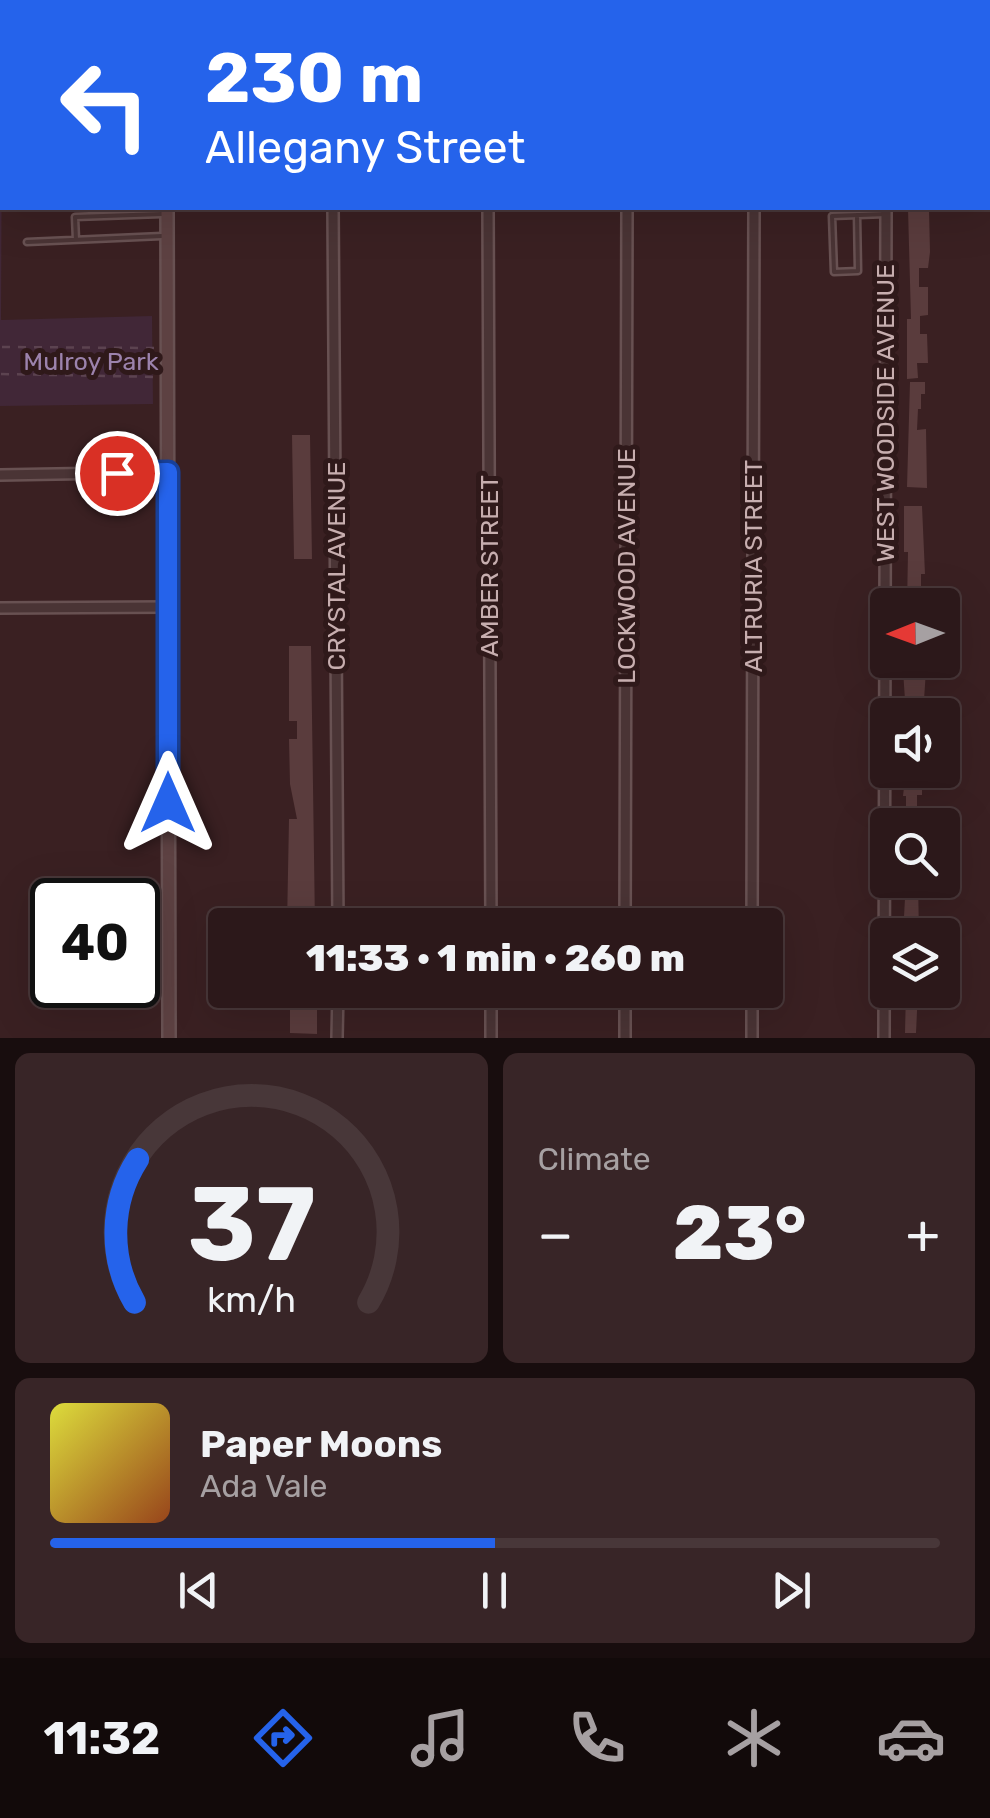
<!DOCTYPE html>
<html lang="en">
<head>
<meta charset="utf-8">
<style>
	:root { --surface:#2c181a; --page:#382527; --text:#f1f3f6; --muted:#a6a0a2; --line:#483739; --accent:#2563eb }
	body { margin:0; font-family:Rubik,sans-serif; background:var(--page); color:var(--text); height:100vh; display:flex; flex-direction:column; font-size:38px; white-space:nowrap }
	* { box-sizing:border-box; margin:0 }
	p { font-size:32px; color:var(--muted) }
	.icon { flex:none; width:55px; height:55px; fill:none; stroke:currentColor; stroke-width:2; stroke-linecap:round; stroke-linejoin:round }
	.map { position:relative; height:1038px; overflow:hidden }
	.drawer { display:flex; flex-direction:column; gap:15px; padding:15px; background:#180d0e; flex:1 }
	.drawer>* { flex:none }
	.hud { position:absolute; left:0px; top:0px; width:990px; height:210px; box-shadow:0 10px 40px #0002,0 0 0 2px var(--line); background:#2563eb; color:#fff; overflow:hidden }
	.needle { width:65px; rotate:269deg }
	.fabs { position:absolute; left:870px; top:588px; display:grid; gap:20px }
	.fabs a { display:grid; place-items:center; width:90px; height:90px; border-radius:10px; background:var(--surface); box-shadow:0 10px 40px #0002,0 0 0 2px var(--line); font-size:50px }
	.speed { position:absolute; left:30px; top:878px; display:flex; gap:20px; font-size:50px; font-weight:700; text-align:center }
	.speed>* { display:grid; place-content:center; width:130px; height:130px; border-radius:50%; background:var(--surface); box-shadow:0 10px 40px #0002,0 0 0 2px var(--line); line-height:1 }
	.speed .limit { border:5px solid #111; border-radius:15px; background:#fff; color:#111 }
	.pin { position:absolute; display:grid; place-items:center; width:85px; height:85px; color:#fff; margin:-42px; border:5px solid #fff; border-radius:50%; box-shadow:0 2px 10px #0007 }
	.me { position:absolute; width:110px; margin:-55px; rotate:0deg; stroke-linejoin:round; filter:drop-shadow(0 0 8px #0008) }
	.turn { display:flex; align-items:center; gap:35px; height:210px; padding:0 40px; font-size:45px }
	.turn .icon { width:130px; height:130px; stroke-width:2.5 }
	.turn b { display:block; font-size:70px; line-height:85px }
	.big { font-size:75px; font-weight:800; line-height:1.1 }
	.drawer .card { flex:1; display:flex; flex-direction:column; justify-content:center; gap:15px; min-width:0; padding:0 35px; border-radius:15px; background:var(--page) }
	.drawer .dial { align-items:center; gap:0 }
	.dial svg { height:260px; overflow:visible; fill:none; stroke:var(--line); stroke-width:7; stroke-linecap:round; text-anchor:middle }
	.dial text { fill:var(--text); stroke:none }
	.song { display:flex; align-items:center; gap:30px }
	.cover { width:120px; height:120px; border-radius:15px; background:linear-gradient(135deg,hsl(60 70% 55%),hsl(20 70% 35%)) }
	.played { height:10px; border-radius:5px; background:linear-gradient(90deg,var(--accent) 50%,var(--line) 50%) }
	.keys { display:flex; justify-content:space-around; direction:ltr }
	.heat { display:flex; justify-content:space-between; align-items:center; font-size:55px; direction:ltr }
	.drawer .tiles { flex:1; display:grid; gap:15px; grid-template-columns:1fr 1fr }
	.card:last-child { grid-column:span 2 }
	.trip { position:absolute; left:208px; top:908px; width:575px; height:100px; border-radius:10px; background:var(--surface); box-shadow:0 10px 40px #0002,0 0 0 2px var(--line); font-weight:800; line-height:100px; text-align:center }
	.tabs { display:flex; height:160px; justify-content:space-around; align-items:center; background:#120a0a; color:var(--muted) }
	.tabs .icon { width:70px; height:70px }
	.tabs .active { color:var(--accent) }
	.tabs b { font-size:45px; color:var(--text) }
	.map>svg:first-child { display:block }
	.green { fill:#412737 }
	.building { fill:#5a3c3d }
	.lines { fill:none; stroke-linecap:round; stroke-linejoin:round }
	.lane-casing { stroke:#685152; stroke-width:9 }
	.street-casing { stroke:#685152; stroke-width:14 }
	.secondary-casing { stroke:#685152; stroke-width:16 }
	.primary-casing { stroke:#543d3e; stroke-width:18 }
	.path { stroke:#5c4350; stroke-width:2.5; stroke-dasharray:8 8; stroke-linecap:butt }
	.lane { stroke:#4a3435; stroke-width:4 }
	.street { stroke:#4a3435; stroke-width:9 }
	.secondary { stroke:#5d4142; stroke-width:11 }
	.primary { stroke:#6a5153; stroke-width:12 }
	.route-casing { stroke:#184099; stroke-width:25 }
	.route { stroke:#2563eb; stroke-width:18 }
	.labels { text-anchor:middle; dominant-baseline:central; stroke-width:10; stroke-linejoin:round; paint-order:stroke }
	.park-label { font-size:25px; fill:#9c83ad; stroke:#2f191a }
	.street-label { font-size:25px; fill:#c7aeaf; stroke:#2f191a }
</style>
</head>
<body>
<div class="map">
<svg width="990" height="1038" viewBox="0 0 990 1038">
	<rect width="100%" height="100%" fill="#3a2022"/>
	<!-- green -->
	<path class="green" d="M0,112H2L1,320L152,316L153,404L0,406Z"/>
	<!-- building -->
	<path class="building" d="M908,209L929,210L930,252L928,268H919V287H928V315L920,316V334H927L928,363H917L918,378L907,379V319H911Z
		M910,382H925V394H921V409H918L917,430L926,429L927,488L907,487Z
		M292,435H310L312,559H294Z
		M904,506H922L925,574H921V586H918L917,605H907L908,552H904Z
		M289,646H311L315,925H287L289,819H297L290,784L289,739H297V721H289Z
		M903,670H926L923,715H906Z
		M906,770H918V783H922V795H917V825H906V796H903Z
		M906,880H918L919,935H903Z
		M906,990H918L916,1033H905Z
		M290,992H317V1034L290,1033Z"/>
	<g class="lines">
		<!-- lane casing -->
		<g class="lane-casing">
			<path id="lane" d="M988,62H990
				M0,204H2
				M857,215L858,271L834,272L832,216L886,214
				M76,240L75,217L162,214
				M27,242L162,236"/>
		</g>
		<!-- street casing -->
		<g class="street-casing">
			<path id="street" d="M34,0V2
				M424,0V2
				M693,0V2
				M290,2V0
				M558,2V0
				M823,2V0
				M954,2V0
				M333,208L338,925
				M488,208L491,925
				M0,475L168,472
				M0,608L168,607
				M625,925L627,208
				M752,925L754,208
				M491,990V1038
				M337,1038L338,990
				M625,1038V990
				M752,1038V990
				M884,1038L886,208"/>
		</g>
		<!-- secondary casing -->
		<g class="secondary-casing">
			<path id="secondary" d="M166,0V2
				M167,208L169,1038"/>
		</g>
		<!-- primary casing -->
		<g class="primary-casing">
			<path id="primary" d="M988,87H990
				M0,99H2"/>
		</g>
		<!-- path -->
		<path class="path" d="M2,347L155,348
			M1,374L159,377
			M114,375V348"/>
		<!-- lane -->
		<use href="#lane" class="lane"/>
		<!-- street -->
		<use href="#street" class="street"/>
		<!-- secondary -->
		<use href="#secondary" class="secondary"/>
		<!-- primary -->
		<use href="#primary" class="primary"/>
	</g>
	<g class="lines">
		<!-- route casing -->
		<g class="route-casing">
			<path id="route" d="M117,473L168,472V803"/>
		</g>
		<!-- route -->
		<use href="#route" class="route"/>
	</g>
	<g class="labels">
		<!-- park labels -->
		<g class="park-label">
			<text x="91" y="361">Mulroy Park</text>
		</g>
		<!-- street labels -->
		<g class="street-label">
			<text transform="translate(885 413) rotate(-90)">WEST WOODSIDE AVENUE</text>
			<text transform="translate(336 566) rotate(-90)">CRYSTAL AVENUE</text>
			<text transform="translate(489 566) rotate(-90)">AMBER STREET</text>
			<text transform="translate(626 566) rotate(-90)">LOCKWOOD AVENUE</text>
			<text transform="translate(753 566) rotate(-90)">ALTRURIA STREET</text>
		</g>
	</g>
</svg>
<div class="fabs">
<a><svg class="needle" viewBox="-14 -14 28 28"><path d="M0-13l5 13h-10z" fill="#e53935"/><path d="M0 13l5-13h-10z" fill="#a6a0a2"/></svg></a>
<a><svg class="icon" aria-label="sound" viewBox="0 0 24 24"><path d="M4 9h4l5-4v14l-5-4H4zM17 9q2 3 0 6"/></svg></a>
<a><svg class="icon" aria-label="search" viewBox="0 0 24 24"><circle cx="10" cy="10" r="6"/><path d="M15 15l6 6"/></svg></a>
<a><svg class="icon" aria-label="layers" viewBox="0 0 24 24"><path d="M12 4l9 5-9 5-9-5zM3 14l9 5 9-5"/></svg></a>
</div>
<div class="speed"><div class="limit">40</div></div>
<div class="pin" style="left:117px;top:473px;background:#d93025"><svg class="icon" aria-label="arrive" viewBox="0 0 24 24"><path d="M6 21V4h12l-3 4 3 4H6"/></svg></div>
<svg class="me" style="left:168px;top:803px" viewBox="-20 -20 40 40"><path d="M0-17L14 15 0 8-14 15z" fill="#2563eb" stroke="#fff" stroke-width="4"/></svg>
<div class="trip">11:33 · 1 min · 260 m</div>
<div class="hud">
<div class="turn"><svg class="icon" aria-label="left" viewBox="0 0 24 24"><path d="M17 20v-9H6M10 6l-5 5 5 5"/></svg><div><b>230 m</b>Allegany Street</div></div>
</div>
</div>
<section class="drawer">
<div class="tiles">
<div class="card dial"><svg viewBox="0 0 100 80">
<path d="M14 69A42 42 0 1 1 86 69"/>
<path d="M14 69A42 42 0 0 1 15 25" stroke="#2563eb"/>
<text x="50" y="56" font-size="32" font-weight="700">37</text>
<text x="50" y="72" font-size="11">km/h</text>
</svg></div>
<div class="card"><p>Climate</p>
<div class="heat"><a>−</a><b class="big">23°</b><a>+</a></div>
</div>
<div class="card">
<div class="song"><i class="cover"></i><div><b>Paper Moons</b><p>Ada Vale</p></div></div>
<div class="played"></div>
<div class="keys"><svg class="icon" aria-label="previous" viewBox="0 0 24 24"><path d="M18 5L8 12l10 7zM5 5v14"/></svg><svg class="icon" aria-label="pause" viewBox="0 0 24 24"><path d="M8 5v14M16 5v14"/></svg><svg class="icon" aria-label="next" viewBox="0 0 24 24"><path d="M6 5l10 7-10 7zM19 5v14"/></svg></div>
</div>
</div>
</section>
<nav class="tabs">
<b>11:32</b>
<svg class="icon active" aria-label="directions" viewBox="0 0 24 24"><path d="M12 3l9 9-9 9-9-9zM9 14v-3h6M13 9l2 2-2 2"/></svg>
<svg class="icon" aria-label="music" viewBox="0 0 24 24"><path d="M9 18V5l10-2v13"/><circle cx="6" cy="18" r="3"/><circle cx="16" cy="16" r="3"/></svg>
<svg class="icon" aria-label="phone" viewBox="0 0 24 24"><path d="M5 4h4l2 5-3 2q2 4 5 5l2-3 5 2v4C11 20 4 13 5 4z"/></svg>
<svg class="icon" aria-label="climate" viewBox="0 0 24 24"><path d="M12 3v18M4 7l16 10M4 17L20 7"/></svg>
<svg class="icon" aria-label="car" viewBox="0 0 24 24"><path d="M5 17H2v-5l4-1 3-4h7l3 4 3 1v5h-3M9 17h6M6 11h13"/><circle cx="7" cy="17" r="2"/><circle cx="17" cy="17" r="2"/></svg>
</nav>
</body>
</html>
